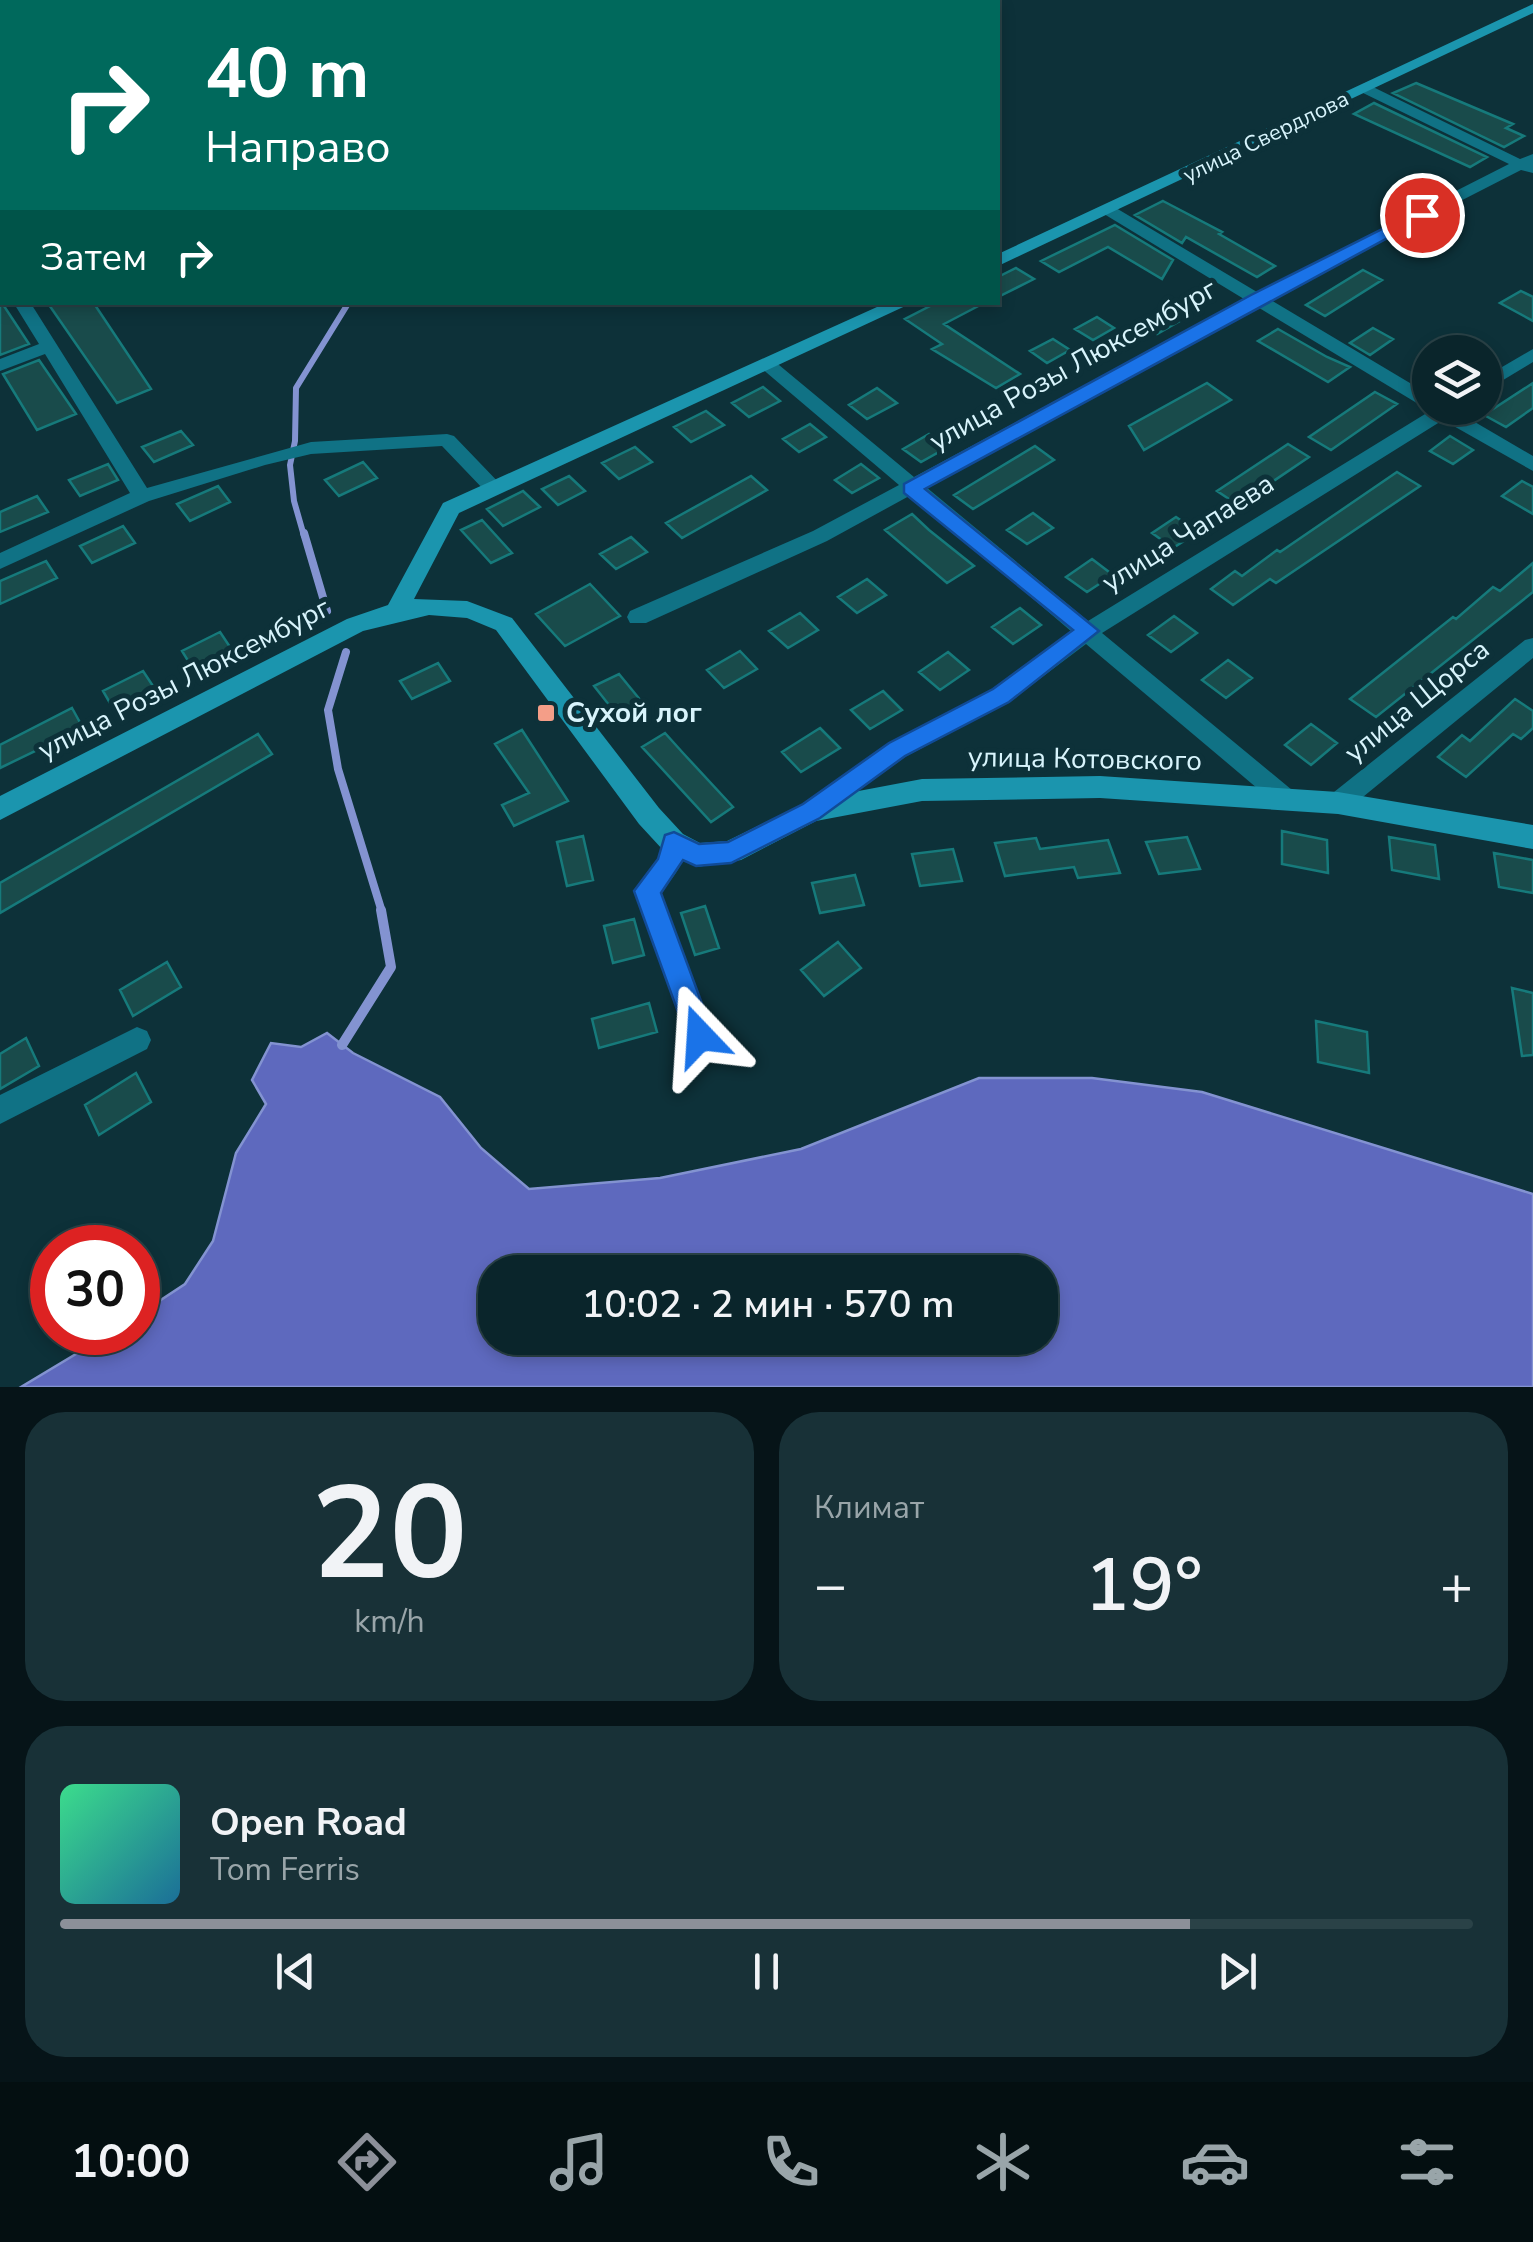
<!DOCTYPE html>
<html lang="ru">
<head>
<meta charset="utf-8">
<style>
	:root { --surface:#0a252b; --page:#183137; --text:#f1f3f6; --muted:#99a5a9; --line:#2a4247; --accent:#8c9099 }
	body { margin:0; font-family:"Nunito Sans",sans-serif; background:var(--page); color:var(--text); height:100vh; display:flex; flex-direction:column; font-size:38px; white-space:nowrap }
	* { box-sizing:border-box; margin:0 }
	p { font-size:32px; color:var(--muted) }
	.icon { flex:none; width:55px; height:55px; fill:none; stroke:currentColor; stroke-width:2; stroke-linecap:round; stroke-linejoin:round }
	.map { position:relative; height:1387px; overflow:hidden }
	.side { display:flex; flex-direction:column; gap:25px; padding:25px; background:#061418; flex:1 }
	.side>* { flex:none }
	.hud { position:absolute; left:0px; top:0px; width:1000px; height:305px; box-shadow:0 5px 15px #0003,0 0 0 2px var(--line); background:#00695c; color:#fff; overflow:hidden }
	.tools { position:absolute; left:1412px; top:335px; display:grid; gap:20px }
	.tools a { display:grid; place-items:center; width:90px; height:90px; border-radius:50%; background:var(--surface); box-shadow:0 5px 15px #0003,0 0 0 2px var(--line); font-size:50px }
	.speed { position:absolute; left:30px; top:1225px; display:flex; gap:20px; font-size:50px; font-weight:700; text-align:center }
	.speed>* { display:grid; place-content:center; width:130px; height:130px; border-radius:50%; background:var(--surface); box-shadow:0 5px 15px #0003,0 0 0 2px var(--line); line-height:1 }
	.speed .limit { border:15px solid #d22; background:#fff; color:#111 }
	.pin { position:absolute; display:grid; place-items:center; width:85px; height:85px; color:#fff; margin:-42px; border:5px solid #fff; border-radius:50%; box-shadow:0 2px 10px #0007 }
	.me { position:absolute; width:110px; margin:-55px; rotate:340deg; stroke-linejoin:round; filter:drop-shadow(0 0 8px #0008) }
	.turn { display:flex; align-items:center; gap:35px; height:210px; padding:0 40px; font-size:45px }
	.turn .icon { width:130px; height:130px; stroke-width:2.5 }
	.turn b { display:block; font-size:70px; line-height:85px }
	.then { display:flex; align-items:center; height:95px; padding:0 40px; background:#0003; gap:20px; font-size:38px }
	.big { font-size:75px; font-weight:600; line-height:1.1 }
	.side .tile { flex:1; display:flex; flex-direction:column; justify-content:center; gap:15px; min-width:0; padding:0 35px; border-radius:40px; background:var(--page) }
	.side .dial { align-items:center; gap:0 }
	.dial b { font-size:130px; line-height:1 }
	.song { display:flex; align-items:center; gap:30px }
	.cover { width:120px; height:120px; border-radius:15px; background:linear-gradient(135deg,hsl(150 70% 55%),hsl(200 70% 35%)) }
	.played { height:10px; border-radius:5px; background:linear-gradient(90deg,var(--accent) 80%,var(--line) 80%) }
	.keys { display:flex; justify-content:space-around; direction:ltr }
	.heat { display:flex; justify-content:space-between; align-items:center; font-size:55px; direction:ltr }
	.side .tiles { flex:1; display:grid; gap:25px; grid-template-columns:1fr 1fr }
	.tile:last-child { grid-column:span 2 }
	.trip { position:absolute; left:478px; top:1255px; width:580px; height:100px; border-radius:40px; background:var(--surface); box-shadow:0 5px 15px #0003,0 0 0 2px var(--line); font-weight:600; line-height:100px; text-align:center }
	.tabs { display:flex; height:160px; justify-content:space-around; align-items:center; background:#040f11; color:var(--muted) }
	.tabs .icon { width:70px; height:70px }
	.tabs .on { color:var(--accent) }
	.tabs b { font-size:45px; color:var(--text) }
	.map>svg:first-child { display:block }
	.water { fill:#5e69be; stroke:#8393d1; stroke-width:2.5; fill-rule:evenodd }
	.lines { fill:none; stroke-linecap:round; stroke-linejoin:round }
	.stream-far2 { stroke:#8393d1; stroke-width:6 }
	.stream-far1 { stroke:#8393d1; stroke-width:8 }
	.stream { stroke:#8393d1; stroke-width:10 }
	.building { fill:#194b4b; stroke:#167a7b; stroke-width:2.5 }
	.street { fill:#107285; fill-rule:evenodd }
	.secondary { fill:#1b95ae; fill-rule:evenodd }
	.route { fill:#1a73e8; stroke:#114b97; stroke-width:2.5 }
	.poi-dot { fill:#f49e88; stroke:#0d3139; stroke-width:4 }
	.labels { text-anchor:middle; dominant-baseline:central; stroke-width:10; stroke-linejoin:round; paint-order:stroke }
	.far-street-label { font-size:22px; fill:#d8f4fc; stroke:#0d3139 }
	.street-label { font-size:28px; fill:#d8f4fc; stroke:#0d3139 }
	.poi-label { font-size:28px; font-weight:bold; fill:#d8f4fc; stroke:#0d3139; text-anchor:start }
</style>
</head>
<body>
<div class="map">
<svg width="1533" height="1387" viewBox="0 0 1533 1387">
	<rect width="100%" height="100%" fill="#0d3139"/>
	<!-- water -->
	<path class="water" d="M327,1033L353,1053L440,1097L481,1148L529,1189L660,1178L801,1149L979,1078H1092L1202,1092L1533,1194V1387H21L111,1333L138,1332V1315L185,1284L213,1241L236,1153L266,1104L252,1080L271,1043L301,1047ZM495,1272H1040V1338H495Z"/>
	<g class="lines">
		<!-- stream-far2 -->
		<path class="stream-far2" d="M304,536L294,501L290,465L295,441L296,388L349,302"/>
		<!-- stream-far1 -->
		<path class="stream-far1" d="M304,533L327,611
			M346,652L328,710L338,769L382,912"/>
		<!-- stream -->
		<path class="stream" d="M342,1045L391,967L381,910"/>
	</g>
	<!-- building -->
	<path class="building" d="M1416,83L1513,124L1506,128L1524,136L1504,147L1393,93Z
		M1374,103L1487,157L1470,167L1354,114Z
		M1163,201L1222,232L1219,234L1275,266L1257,277L1186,237L1182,243L1135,215Z
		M1115,225L1173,260L1162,279L1108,247L1059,272L1041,261Z
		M1016,268L1034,279L998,297V277Z
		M1363,270L1382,280L1325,316L1306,305Z
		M1521,291L1533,297V321L1500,303Z
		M0,300L29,344L0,355Z
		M47,302H93L151,389L117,403Z
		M938,302H986L944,324L1020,374L996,388L932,349L942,344L905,319Z
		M1160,312L1178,322L1157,334L1139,324Z
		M1097,317L1114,328L1093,340L1075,329Z
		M1373,328L1393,339L1370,355L1350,343Z
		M1278,329L1327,357L1350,367L1328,382L1258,341Z
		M1053,339L1070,350L1047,363L1030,351Z
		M39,360L76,414L37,430L3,374Z
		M1207,383L1231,400L1144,450L1129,426Z
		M1533,383V408L1506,427L1484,415Z
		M763,387L780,401L749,417L732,403Z
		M877,388L897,403L867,419L849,405Z
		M1375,392L1397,404L1331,450L1309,437Z
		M706,411L724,425L691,442L674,427Z
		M810,424L826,437L799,452L783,439Z
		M181,431L193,445L154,462L142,447Z
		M929,434L946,448L921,462L903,449Z
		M1450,436L1473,450L1453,464L1430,451Z
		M1288,444L1309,457L1238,505L1217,491Z
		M1035,446L1054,460L973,509L954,495Z
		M635,447L652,462L619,479L602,463Z
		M363,462L377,478L339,496L325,480Z
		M108,464L118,480L80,496L69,480Z
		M861,464L879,478L852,493L835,480Z
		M1397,472L1420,486L1276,583L1270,579L1233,605L1211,589L1235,571L1242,576L1277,550L1280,552Z
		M569,476L585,491L558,505L542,489Z
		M751,476L767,490L682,538L666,523Z
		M1522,481L1533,487V514L1502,496Z
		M218,486L230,502L190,521L177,504Z
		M523,491L540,507L503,526L487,509Z
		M37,496L48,512L0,532V512Z
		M1033,513L1053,528L1027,544L1007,530Z
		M912,514L929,530L974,566L947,583L885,530Z
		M1176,517L1198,532L1173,548L1152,533Z
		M482,520L512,553L491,563L461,530Z
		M123,526L135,543L92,563L80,546Z
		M631,537L647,552L616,569L600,554Z
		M1092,559L1113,575L1087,592L1066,577Z
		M46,561L57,578L0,604V581Z
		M1533,563V592L1376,717L1350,699L1453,617L1456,619L1493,587L1500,591Z
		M867,579L886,595L857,613L838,597Z
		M590,584L620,616L565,646L536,614Z
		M1020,608L1041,625L1013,644L992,627Z
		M800,613L818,630L788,648L769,631Z
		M1174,616L1197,633L1171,652L1148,635Z
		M220,632L232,650L193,669L182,651Z
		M740,651L757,669L724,688L707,670Z
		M948,652L969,670L940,690L919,672Z
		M1228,660L1252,678L1226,698L1202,680Z
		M438,663L450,681L412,699L400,681Z
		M143,671L155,689L114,710L103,691Z
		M619,674L642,702L617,715L594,686Z
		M883,691L902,710L870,729L851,710Z
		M1515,699L1533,711V728L1521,739L1513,734L1466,777L1438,757L1462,735L1470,741Z
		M72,708L83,728L0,768V745Z
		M1311,724L1337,743L1311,765L1285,745Z
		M820,728L840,748L801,772L782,752Z
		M522,730L568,801L514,826L502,805L529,793L495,744Z
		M665,733L683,753L733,807L711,822L642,747Z
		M258,734L272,754L0,913V883Z
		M1282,831L1327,840L1328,873L1282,864Z
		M583,836L593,880L567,886L557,842Z
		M1187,837L1200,869L1159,874L1146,842Z
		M1389,837L1435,845L1439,879L1392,870Z
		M1036,838L1040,849L1108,840L1120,873L1078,878L1074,867L1005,876L995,843Z
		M953,849L962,881L920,886L912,854Z
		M1494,853L1533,860V893L1499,887Z
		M855,875L864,905L820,913L812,883Z
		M705,906L719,948L695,955L681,913Z
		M634,919L644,955L613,963L604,926Z
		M838,942L861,968L824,996L801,970Z
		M167,962L181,987L133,1016L120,990Z
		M1512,988L1533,993V1055L1522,1056Z
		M649,1003L657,1032L599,1048L592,1019Z
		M1316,1021L1367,1032L1369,1073L1318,1062Z
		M26,1038L39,1066L0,1089V1054Z
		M136,1073L151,1102L99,1135L85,1105Z"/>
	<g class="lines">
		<!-- street -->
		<path class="street" d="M93,0H105L106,2H94Z
			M2,31V39L0,40V32Z
			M1361,86H1371L1520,159L1533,154V173L1521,170L1269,299L1430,395V408H1458L1456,411L1533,456V471L1443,420L1102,633L1292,790L1296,797L1292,804L1284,807L1276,804L1086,644L1009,702L905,757L820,818L811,821L802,818L799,811L802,804L889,743L993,690L1072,632L911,495L827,541L646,623H630L627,617L630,611L813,531L899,485L761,368V360H773L914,477L1244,299L1104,214V208H1116L1257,292L1509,164L1361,92ZM1256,306L1430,411L1088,621L926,487Z
			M2,233V243L0,244V234Z
			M0,266L2,267V280L0,279Z
			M13,302H30L147,488L311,442L447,434L454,436L503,487L500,492H486L442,446L311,454L265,465L149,501L0,569V553L130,493L45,354L0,371V359L39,344Z
			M1533,349V362L1485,391V377Z
			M1533,638V658L1347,810L1338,813L1329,810L1326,803L1329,796L1525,640Z
			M673,832L682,835C691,858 675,875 660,893L714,1036L710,1045L700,1049L690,1045L686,1036L634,891L658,859L664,835Z
			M137,1027L147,1031L151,1040L147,1049L0,1124V1095Z"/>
		<!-- secondary -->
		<path class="secondary" d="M1533,4V13L998,266V254Z
			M888,302H914L459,513L414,599L467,601L512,618L659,808L683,834L700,843L727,841L811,800L922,779L1100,776L1338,792L1533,825V849L1338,814L1100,798L922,801L816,821L741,860L697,867L663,850L639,824L496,630L467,618L429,615L363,631L0,820V796L347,619L388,605L443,503Z"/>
	</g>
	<!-- route -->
	<path class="route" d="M1416,212L1430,215L925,489L1099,631L1009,702L905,756L820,818L731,863L696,866L683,860L661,893L714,1036L710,1045L700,1049L690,1045L634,891L658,859L665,835L674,832L699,844L728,842L803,804L889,743L993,689L1073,630L904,493V484L1251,295Z"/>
	<!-- markers -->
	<rect class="poi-dot" x="536" y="703" width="20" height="20" rx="5"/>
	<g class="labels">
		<!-- far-street labels -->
		<g class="far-street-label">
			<text transform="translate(1266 137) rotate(-26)">улица Свердлова</text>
		</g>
		<!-- street labels -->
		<g class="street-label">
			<text transform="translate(1073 365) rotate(-29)">улица Розы Люксембург</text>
			<text transform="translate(1188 533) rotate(-32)">улица Чапаева</text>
			<text transform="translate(184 679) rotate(-27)">улица Розы Люксембург</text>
			<text transform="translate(1417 701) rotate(-39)">улица Щорса</text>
			<text transform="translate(1085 759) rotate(1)">улица Котовского</text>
		</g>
		<!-- poi labels -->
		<g class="poi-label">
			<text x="566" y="713">Сухой лог</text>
		</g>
	</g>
</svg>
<div class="tools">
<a><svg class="icon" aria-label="layers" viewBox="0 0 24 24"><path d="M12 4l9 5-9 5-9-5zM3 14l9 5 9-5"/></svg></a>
</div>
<div class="speed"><div class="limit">30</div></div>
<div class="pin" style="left:1422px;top:215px;background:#d93025"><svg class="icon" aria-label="arrive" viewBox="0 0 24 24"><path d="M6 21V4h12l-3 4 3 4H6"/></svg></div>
<svg class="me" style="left:700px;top:1036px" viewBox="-20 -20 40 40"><path d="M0-17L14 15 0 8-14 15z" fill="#1a73e8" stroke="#fff" stroke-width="4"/></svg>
<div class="trip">10:02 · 2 мин · 570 m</div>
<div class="hud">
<div class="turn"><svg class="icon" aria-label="right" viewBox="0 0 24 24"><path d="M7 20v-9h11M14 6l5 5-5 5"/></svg><div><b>40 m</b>Направо</div></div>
<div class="then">Затем<svg class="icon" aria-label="right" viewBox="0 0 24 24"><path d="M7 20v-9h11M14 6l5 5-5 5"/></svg></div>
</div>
</div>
<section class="side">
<div class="tiles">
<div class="tile dial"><b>20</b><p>km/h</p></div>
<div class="tile"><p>Климат</p>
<div class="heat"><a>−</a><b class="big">19°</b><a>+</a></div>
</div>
<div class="tile">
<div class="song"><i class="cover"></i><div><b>Open Road</b><p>Tom Ferris</p></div></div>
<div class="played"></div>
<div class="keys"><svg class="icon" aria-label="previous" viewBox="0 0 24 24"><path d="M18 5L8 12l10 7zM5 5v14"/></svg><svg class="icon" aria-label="pause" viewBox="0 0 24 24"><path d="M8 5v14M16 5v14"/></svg><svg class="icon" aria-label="next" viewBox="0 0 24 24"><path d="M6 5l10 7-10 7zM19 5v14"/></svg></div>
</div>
</div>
</section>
<nav class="tabs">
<b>10:00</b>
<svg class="icon on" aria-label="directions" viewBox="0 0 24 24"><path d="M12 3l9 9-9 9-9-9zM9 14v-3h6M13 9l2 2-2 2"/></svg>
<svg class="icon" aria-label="music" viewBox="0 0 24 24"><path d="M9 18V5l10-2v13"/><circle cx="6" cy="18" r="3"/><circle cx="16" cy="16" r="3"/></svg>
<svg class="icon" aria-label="phone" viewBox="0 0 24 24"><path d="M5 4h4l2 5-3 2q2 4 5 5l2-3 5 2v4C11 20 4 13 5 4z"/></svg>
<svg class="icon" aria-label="climate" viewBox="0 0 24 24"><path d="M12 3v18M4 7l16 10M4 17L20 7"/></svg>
<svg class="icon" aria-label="car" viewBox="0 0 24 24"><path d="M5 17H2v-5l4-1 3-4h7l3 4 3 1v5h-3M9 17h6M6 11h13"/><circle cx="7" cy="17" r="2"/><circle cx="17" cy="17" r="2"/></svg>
<svg class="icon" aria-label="filters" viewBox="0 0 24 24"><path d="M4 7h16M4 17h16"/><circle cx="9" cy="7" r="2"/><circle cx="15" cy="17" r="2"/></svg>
</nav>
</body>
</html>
